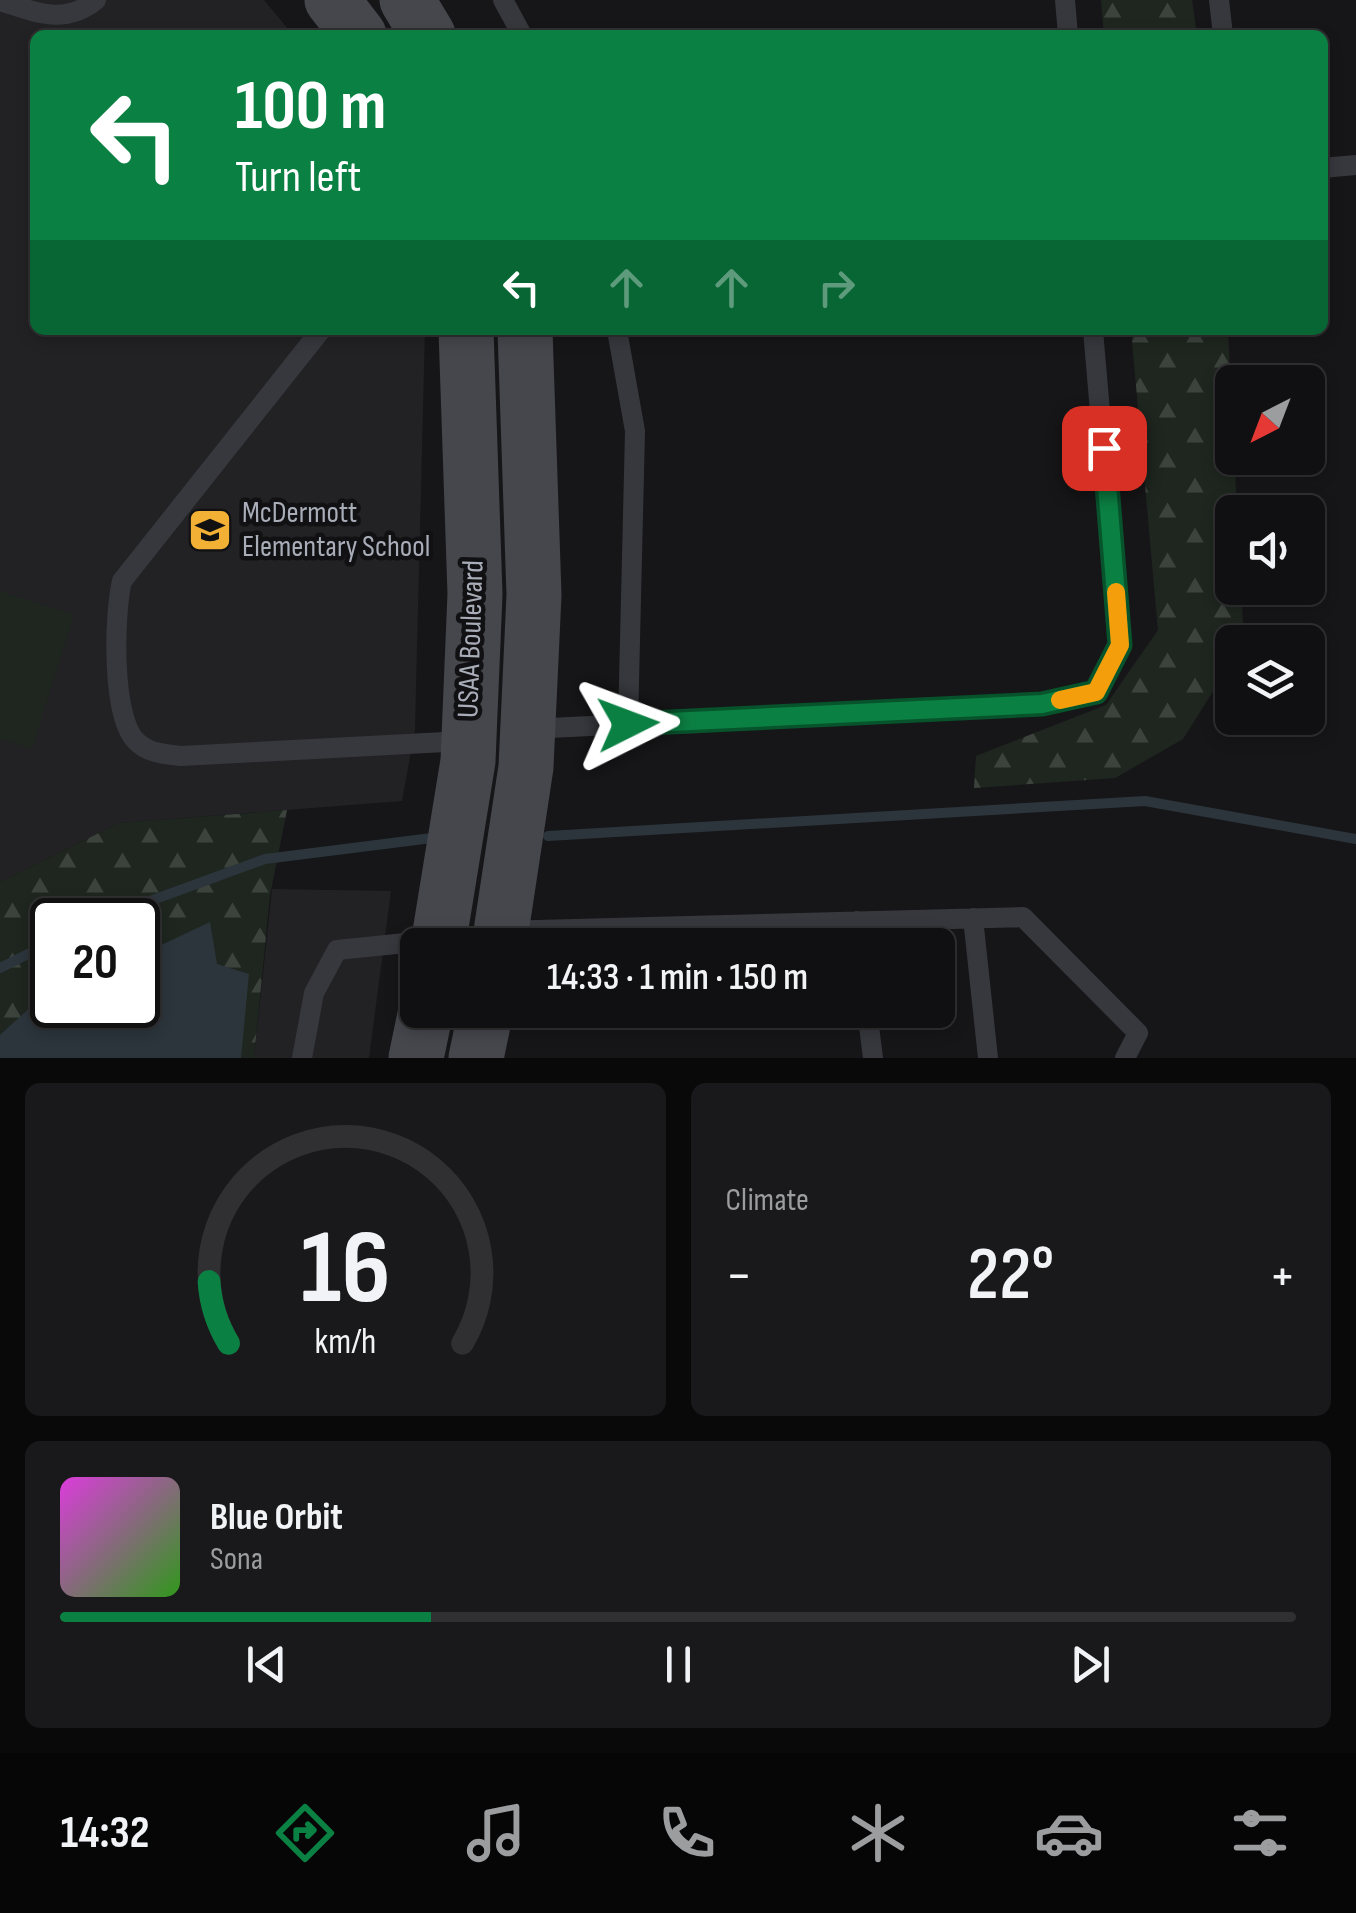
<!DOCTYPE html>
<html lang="en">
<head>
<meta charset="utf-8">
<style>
	:root { --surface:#101012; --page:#19191b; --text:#f1f3f6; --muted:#9c9d9f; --line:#303032; --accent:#0b8043 }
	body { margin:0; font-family:"Sofia Sans Condensed",sans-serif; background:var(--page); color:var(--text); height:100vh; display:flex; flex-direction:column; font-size:38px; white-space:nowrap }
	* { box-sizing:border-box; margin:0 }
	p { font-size:32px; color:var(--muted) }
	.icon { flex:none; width:55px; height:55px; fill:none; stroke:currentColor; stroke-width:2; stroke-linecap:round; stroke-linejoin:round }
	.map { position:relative; height:1058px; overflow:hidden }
	.sheet { display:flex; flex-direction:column; gap:25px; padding:25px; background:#09090a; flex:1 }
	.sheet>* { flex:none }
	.hud { position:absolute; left:30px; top:30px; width:1298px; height:305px; border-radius:15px; box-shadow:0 5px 15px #0003,0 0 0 2px var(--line); background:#0b8043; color:#fff; overflow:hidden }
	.needle { width:65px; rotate:222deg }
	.tools { position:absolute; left:1215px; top:365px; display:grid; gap:20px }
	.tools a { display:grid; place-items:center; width:110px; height:110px; border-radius:15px; background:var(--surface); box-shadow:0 5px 15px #0003,0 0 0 2px var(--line); font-size:50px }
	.speed { position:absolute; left:30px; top:898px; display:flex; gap:20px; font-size:50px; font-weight:700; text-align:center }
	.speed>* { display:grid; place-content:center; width:130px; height:130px; border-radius:50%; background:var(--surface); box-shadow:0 5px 15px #0003,0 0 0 2px var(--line); line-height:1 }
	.speed .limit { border:5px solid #111; border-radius:15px; background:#fff; color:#111 }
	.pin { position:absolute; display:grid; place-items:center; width:85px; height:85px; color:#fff; margin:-42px; border-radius:20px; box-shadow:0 5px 15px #0006 }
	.me { position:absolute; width:110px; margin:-55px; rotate:87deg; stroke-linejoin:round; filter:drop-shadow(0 0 8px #0008) }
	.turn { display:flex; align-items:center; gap:35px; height:210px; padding:0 40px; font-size:45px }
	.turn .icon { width:130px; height:130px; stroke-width:2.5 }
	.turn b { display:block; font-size:70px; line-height:85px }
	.lanes { display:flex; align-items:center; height:95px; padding:0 40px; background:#0003; justify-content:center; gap:50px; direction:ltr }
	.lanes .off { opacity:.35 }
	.big { font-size:75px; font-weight:600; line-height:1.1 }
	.sheet .card { flex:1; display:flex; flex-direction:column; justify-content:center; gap:15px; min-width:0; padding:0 35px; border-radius:15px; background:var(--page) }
	.sheet .dial { align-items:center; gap:0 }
	.dial svg { height:260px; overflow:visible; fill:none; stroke:var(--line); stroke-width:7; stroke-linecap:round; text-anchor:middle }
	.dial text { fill:var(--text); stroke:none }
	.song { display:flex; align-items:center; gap:30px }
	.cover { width:120px; height:120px; border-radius:15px; background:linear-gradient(135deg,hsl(300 70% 55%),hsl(110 70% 35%)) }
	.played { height:10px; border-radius:5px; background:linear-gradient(90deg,var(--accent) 30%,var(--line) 30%) }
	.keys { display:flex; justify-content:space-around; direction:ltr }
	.heat { display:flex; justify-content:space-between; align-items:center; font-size:55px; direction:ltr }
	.sheet .tiles { flex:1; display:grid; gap:25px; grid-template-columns:1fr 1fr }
	.card:last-child { grid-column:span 2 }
	.trip { position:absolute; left:400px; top:928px; width:555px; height:100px; border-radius:15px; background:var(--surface); box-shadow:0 5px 15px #0003,0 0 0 2px var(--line); font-weight:600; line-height:100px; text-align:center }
	.menu { display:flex; height:160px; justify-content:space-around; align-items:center; background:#060607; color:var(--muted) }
	.menu .icon { width:70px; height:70px }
	.menu .active { color:var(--accent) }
	.menu b { font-size:45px; color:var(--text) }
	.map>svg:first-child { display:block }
	.built { fill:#222225 }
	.forest { fill:url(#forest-firs); fill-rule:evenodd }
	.pitch { fill:#1e261f }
	.water { fill:#2c353c }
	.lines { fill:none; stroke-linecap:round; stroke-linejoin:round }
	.stream { stroke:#2c353c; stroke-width:10 }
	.lane { stroke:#37383d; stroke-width:20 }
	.secondary { stroke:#45474d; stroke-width:55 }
	.route-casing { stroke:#07532c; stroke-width:25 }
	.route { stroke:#0b8043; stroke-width:18 }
	.slow { stroke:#f59e0b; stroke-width:18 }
	.labels { text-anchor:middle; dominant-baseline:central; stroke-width:9; stroke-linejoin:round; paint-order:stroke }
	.poi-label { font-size:30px; fill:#a8adb8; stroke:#111113; text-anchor:start }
	.street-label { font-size:30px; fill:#a8adb8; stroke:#111113 }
</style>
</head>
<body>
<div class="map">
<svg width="1356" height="1058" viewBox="0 0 1356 1058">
	<defs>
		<pattern id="forest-firs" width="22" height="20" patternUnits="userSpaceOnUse" patternTransform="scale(2.5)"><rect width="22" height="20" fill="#1e261f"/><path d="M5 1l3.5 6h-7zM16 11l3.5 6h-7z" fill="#3c433d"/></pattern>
	</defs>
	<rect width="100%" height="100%" fill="#161618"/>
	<!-- built -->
	<path class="built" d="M0,0H264L293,35H35V330H425L415,729L402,801L119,823L0,882Z
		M272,889L391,891L369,1058H254Z"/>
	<!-- forest -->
	<path class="forest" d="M1101,0H1192L1197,35H1104Z
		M1131,330H1228L1237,512H1232V588H1241L1244,642H1232V661L1183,739L1115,778L974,788L976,756L1106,705L1158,630Z
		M287,810L270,895L254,1058H0V882L119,823ZM52,920H138V1005H52Z"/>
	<!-- pitch -->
	<path class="pitch" d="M0,591L74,615L32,749L0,739Z"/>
	<!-- water -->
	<path class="water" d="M210,922L217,964L249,974L241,1058H0V1035L34,1004L52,995V1005H138V956Z"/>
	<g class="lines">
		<!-- stream -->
		<path class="stream" d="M548,836L1145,801L1356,839
			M98,920L265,859L440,837
			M0,968L52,942"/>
		<!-- lane -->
		<path class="lane" d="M503,0L522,35
			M1065,0L1068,35
			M1219,0L1223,35
			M0,1C35,12 64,26 96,0
			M1322,168L1356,165
			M321,330L122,581C114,614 111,719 137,742C150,754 165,754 181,756L464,741
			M617,330L635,431L628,724
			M529,729L1042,704L1097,692L1120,645L1093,330
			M973,918L988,1058
			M857,921L860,945
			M502,931L1023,917L1138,1033L1125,1058
			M867,1010L873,1058
			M302,1058L314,993L337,950L435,940"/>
		<!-- secondary -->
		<path class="secondary" d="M332,0L359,35
			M407,0L428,35
			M438,945L468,761L475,594L466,330
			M499,945L526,767L534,595L525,330
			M416,1058L426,1010
			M476,1058L486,1010"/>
	</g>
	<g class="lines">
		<!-- route casing -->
		<g class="route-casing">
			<path id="route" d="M628,724L1042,704L1096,692L1120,645L1104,448"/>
		</g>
		<!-- route -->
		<use href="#route" class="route"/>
		<!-- slow -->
		<path class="slow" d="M1060,700L1096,692L1120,645L1116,592"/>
	</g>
	<!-- icons -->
	<defs>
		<g id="school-square" transform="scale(2.25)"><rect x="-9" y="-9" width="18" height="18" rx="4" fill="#f2b134" stroke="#111113"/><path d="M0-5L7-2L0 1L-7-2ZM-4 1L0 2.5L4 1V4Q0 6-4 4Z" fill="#111"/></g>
	</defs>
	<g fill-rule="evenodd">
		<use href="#school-square" x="210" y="530"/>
	</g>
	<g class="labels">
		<!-- poi labels -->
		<g class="poi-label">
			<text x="242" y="513">McDermott<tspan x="242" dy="34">Elementary School</tspan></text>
		</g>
		<!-- street labels -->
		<g class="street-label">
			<text transform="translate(471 639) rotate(-88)">USAA Boulevard</text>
		</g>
	</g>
</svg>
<div class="tools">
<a><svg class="needle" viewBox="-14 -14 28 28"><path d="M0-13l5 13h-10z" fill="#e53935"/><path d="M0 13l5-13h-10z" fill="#9c9d9f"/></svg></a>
<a><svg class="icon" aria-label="sound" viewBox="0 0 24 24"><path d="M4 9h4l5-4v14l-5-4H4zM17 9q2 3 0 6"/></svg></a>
<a><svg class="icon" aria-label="layers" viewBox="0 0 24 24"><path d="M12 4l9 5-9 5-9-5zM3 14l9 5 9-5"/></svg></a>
</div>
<div class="speed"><div class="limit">20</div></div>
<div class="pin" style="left:1104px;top:448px;background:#d93025"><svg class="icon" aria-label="arrive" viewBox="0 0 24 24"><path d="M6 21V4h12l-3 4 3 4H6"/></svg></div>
<svg class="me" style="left:628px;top:724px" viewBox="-20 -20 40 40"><path d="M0-17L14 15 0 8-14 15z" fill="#0b8043" stroke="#fff" stroke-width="4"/></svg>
<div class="trip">14:33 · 1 min · 150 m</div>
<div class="hud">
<div class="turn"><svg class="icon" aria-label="left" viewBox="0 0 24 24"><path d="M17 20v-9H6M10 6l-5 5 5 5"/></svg><div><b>100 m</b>Turn left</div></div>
<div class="lanes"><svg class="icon" aria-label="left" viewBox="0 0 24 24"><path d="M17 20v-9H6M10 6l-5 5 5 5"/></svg><svg class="icon off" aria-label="ahead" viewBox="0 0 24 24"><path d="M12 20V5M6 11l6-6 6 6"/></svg><svg class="icon off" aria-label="ahead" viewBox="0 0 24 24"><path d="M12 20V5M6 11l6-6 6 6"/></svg><svg class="icon off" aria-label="right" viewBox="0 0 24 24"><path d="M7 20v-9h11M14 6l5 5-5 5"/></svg></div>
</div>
</div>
<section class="sheet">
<div class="tiles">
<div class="card dial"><svg viewBox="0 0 100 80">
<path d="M14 69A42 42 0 1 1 86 69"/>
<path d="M14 69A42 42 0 0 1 8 50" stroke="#0b8043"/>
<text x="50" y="56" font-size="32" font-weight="700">16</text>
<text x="50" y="72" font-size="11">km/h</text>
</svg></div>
<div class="card"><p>Climate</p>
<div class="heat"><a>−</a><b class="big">22°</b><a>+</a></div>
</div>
<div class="card">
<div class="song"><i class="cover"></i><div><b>Blue Orbit</b><p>Sona</p></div></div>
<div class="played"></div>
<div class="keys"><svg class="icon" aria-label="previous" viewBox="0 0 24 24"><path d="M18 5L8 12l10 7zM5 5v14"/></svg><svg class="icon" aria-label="pause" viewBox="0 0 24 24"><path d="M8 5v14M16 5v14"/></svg><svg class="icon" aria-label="next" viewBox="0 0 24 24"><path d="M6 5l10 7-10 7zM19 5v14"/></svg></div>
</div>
</div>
</section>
<nav class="menu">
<b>14:32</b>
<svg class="icon active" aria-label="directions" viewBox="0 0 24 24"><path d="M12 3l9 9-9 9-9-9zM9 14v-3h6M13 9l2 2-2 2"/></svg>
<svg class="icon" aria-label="music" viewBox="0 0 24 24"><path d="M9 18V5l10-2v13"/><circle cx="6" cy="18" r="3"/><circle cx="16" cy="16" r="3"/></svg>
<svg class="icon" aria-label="phone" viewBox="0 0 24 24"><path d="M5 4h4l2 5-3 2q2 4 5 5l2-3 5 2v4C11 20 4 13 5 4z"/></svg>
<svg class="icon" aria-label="climate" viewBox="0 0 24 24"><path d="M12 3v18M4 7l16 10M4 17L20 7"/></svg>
<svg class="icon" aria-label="car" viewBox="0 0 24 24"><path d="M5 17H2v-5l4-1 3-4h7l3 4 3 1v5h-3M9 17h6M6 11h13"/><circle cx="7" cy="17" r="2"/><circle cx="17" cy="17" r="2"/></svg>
<svg class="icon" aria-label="filters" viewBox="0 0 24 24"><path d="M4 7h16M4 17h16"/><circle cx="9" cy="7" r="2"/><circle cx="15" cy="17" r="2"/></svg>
</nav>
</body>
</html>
